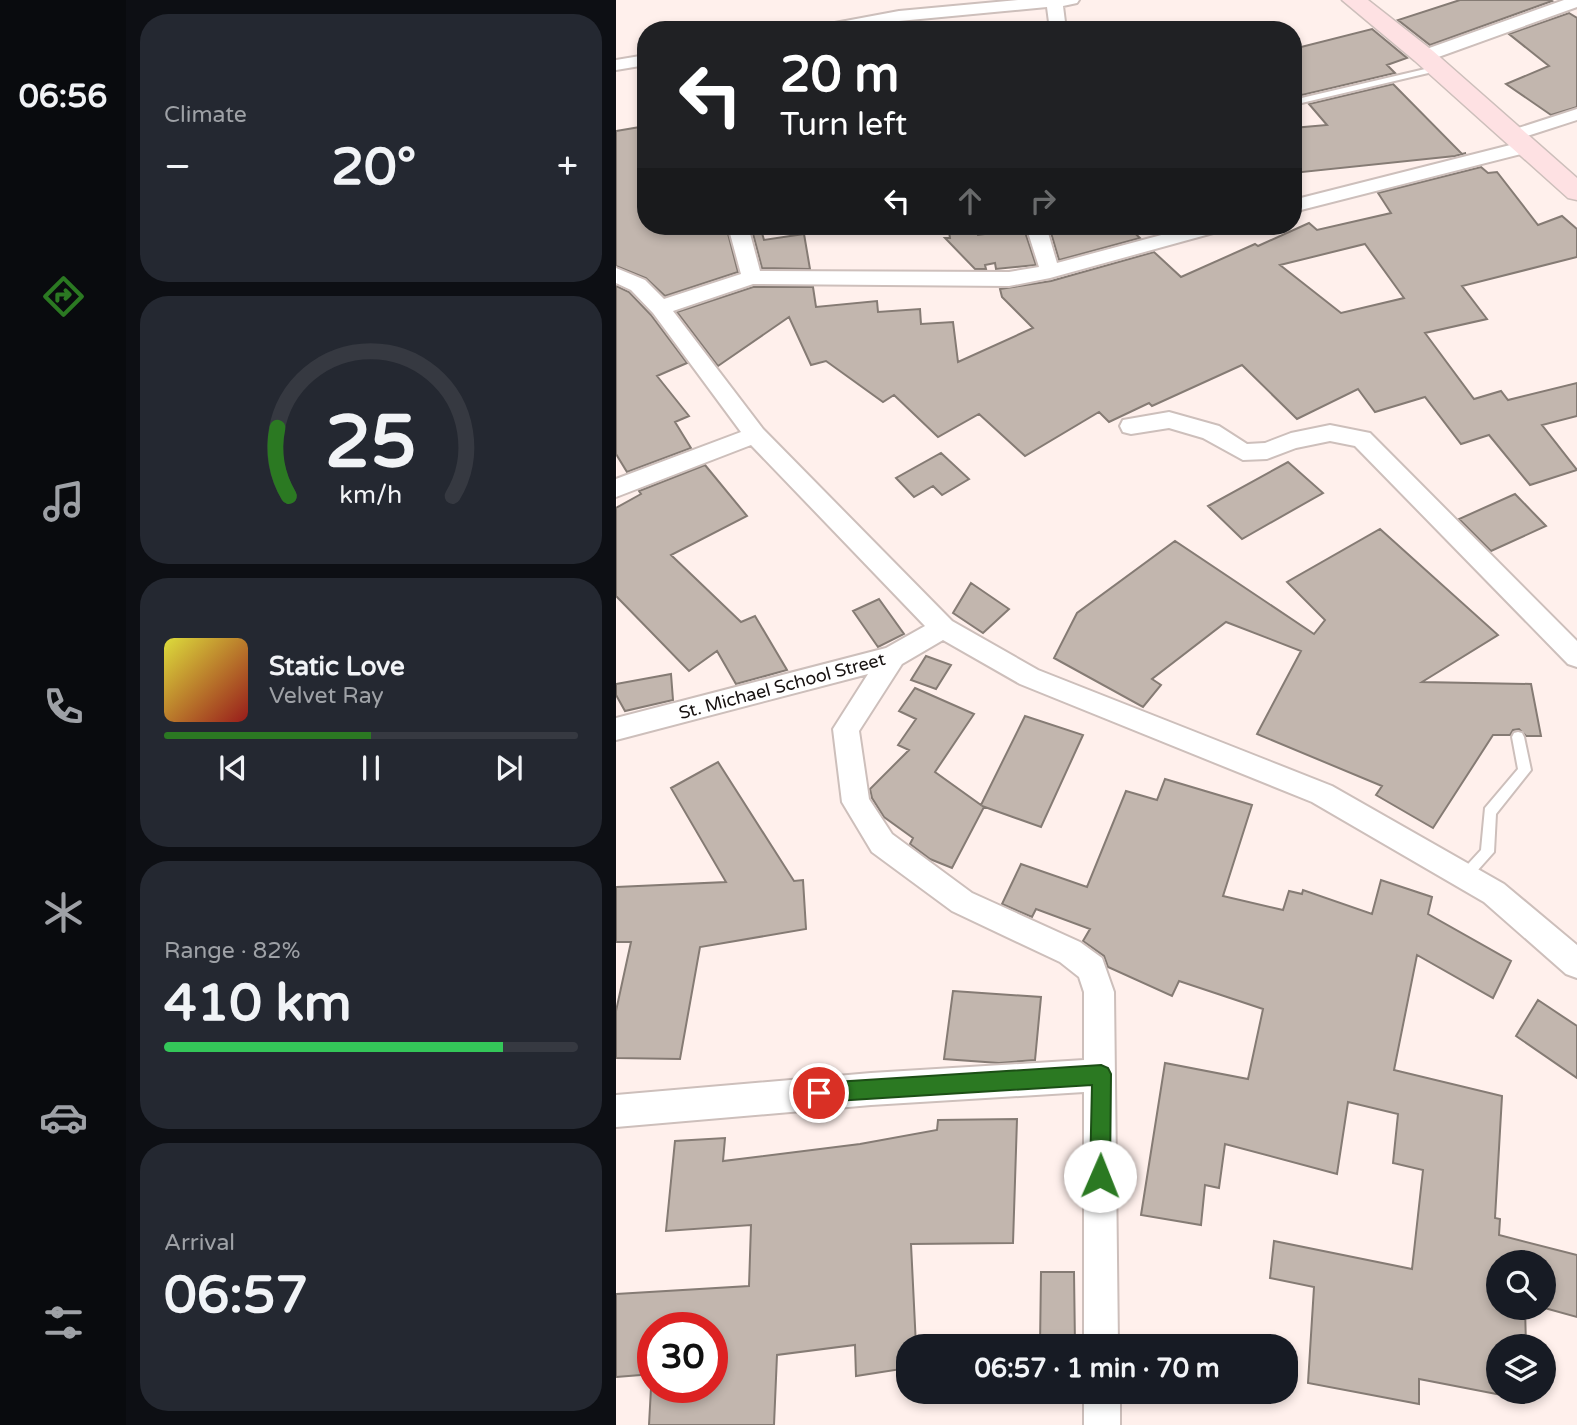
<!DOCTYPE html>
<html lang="en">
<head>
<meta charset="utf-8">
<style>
	:root { --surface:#171b24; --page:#242831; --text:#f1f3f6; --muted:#9ea1a6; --line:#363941; --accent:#2b7922 }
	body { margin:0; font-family:"Varela Round",sans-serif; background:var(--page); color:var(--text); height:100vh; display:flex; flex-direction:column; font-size:26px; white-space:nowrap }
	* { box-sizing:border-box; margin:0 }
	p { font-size:23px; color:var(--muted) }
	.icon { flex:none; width:38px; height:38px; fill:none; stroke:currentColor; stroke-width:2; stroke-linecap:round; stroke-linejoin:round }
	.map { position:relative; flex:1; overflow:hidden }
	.sheet { display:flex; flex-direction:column; gap:14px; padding:14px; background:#0d0f14; width:490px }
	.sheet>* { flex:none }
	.top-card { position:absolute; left:21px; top:21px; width:665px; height:214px; border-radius:28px; box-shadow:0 4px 10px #0003; background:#202124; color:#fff; overflow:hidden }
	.fabs { position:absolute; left:870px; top:1250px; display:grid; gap:14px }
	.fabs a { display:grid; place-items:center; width:70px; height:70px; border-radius:50%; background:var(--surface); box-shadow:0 4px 10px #0003; font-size:35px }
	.speed { position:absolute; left:21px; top:1312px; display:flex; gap:14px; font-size:35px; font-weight:700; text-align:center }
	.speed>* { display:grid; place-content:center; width:91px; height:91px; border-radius:50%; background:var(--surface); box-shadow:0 4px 10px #0003; line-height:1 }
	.speed .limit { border:10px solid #d22; background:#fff; color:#111 }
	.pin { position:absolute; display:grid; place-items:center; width:60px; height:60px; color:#fff; margin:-30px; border:4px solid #fff; border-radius:50%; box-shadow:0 2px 7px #0007 }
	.me { position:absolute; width:77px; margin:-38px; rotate:1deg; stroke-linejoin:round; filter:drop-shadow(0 0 5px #0008) }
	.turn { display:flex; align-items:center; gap:24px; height:147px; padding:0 28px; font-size:32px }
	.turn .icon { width:91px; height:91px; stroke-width:2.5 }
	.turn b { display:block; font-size:49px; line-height:60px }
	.lanes { display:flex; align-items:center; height:66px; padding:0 28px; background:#0003; justify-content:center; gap:35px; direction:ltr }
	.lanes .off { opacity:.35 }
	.big { font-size:52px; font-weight:800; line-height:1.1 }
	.sheet .card { flex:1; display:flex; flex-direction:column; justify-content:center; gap:10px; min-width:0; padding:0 24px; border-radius:28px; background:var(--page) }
	.sheet .dial { align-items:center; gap:0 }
	.dial svg { height:182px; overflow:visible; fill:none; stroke:var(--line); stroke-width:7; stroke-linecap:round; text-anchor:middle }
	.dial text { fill:var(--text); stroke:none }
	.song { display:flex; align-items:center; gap:21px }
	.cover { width:84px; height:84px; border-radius:10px; background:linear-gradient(135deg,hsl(60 70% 55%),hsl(0 70% 35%)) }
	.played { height:7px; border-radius:4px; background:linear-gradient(90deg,var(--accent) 50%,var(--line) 50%) }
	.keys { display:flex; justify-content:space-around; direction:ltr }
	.heat { display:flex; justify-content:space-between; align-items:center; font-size:38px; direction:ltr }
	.charge { height:10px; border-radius:5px; background:linear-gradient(90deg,#34c759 82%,var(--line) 0) }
	.trip { position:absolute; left:280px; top:1334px; width:402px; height:70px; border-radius:28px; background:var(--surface); box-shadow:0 4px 10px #0003; font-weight:800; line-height:70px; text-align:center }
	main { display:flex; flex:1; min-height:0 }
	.tab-bar { display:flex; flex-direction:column; width:126px; justify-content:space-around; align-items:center; background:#090b0e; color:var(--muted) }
	.tab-bar .icon { width:49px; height:49px }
	.tab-bar .selected { color:var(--accent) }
	.tab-bar b { font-size:32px; color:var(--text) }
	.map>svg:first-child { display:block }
	.building { fill:#c2b6ae; stroke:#857b74; stroke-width:2; fill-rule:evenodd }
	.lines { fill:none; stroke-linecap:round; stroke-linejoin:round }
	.lane-casing { stroke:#cdbfbb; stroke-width:4 }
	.street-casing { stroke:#cdbfbb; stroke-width:4 }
	.secondary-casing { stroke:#cdbfbb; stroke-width:3 }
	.lane { fill:#fff; fill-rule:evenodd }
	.street { fill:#fff; fill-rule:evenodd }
	.secondary { fill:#fee1e3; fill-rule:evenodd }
	.route { fill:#2b7922; stroke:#1c4f16; stroke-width:2 }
	.labels { text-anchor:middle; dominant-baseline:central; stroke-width:5; stroke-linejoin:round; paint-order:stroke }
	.street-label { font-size:18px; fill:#161110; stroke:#fff }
</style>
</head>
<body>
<main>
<nav class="tab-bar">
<b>06:56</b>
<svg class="icon selected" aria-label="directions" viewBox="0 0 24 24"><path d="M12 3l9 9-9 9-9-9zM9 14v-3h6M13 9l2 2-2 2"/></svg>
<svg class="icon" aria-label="music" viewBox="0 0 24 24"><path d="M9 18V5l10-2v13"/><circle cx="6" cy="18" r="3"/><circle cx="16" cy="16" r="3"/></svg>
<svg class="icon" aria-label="phone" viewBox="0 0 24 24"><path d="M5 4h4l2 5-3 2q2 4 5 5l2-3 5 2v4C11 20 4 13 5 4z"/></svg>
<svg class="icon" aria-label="climate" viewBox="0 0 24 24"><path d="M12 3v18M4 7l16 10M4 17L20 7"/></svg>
<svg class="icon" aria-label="car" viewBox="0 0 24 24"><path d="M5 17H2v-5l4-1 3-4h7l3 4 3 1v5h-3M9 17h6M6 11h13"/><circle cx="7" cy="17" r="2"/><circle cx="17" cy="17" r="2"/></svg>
<svg class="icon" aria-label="filters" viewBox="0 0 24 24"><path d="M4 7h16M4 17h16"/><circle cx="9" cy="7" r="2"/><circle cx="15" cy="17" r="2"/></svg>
</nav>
<section class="sheet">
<div class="card"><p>Climate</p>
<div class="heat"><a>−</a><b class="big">20°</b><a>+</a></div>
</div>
<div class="card dial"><svg viewBox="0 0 100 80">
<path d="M14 69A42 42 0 1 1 86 69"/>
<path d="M14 69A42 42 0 0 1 9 39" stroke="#2b7922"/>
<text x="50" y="56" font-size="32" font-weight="700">25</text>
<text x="50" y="72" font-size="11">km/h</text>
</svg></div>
<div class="card">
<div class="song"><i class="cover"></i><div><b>Static Love</b><p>Velvet Ray</p></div></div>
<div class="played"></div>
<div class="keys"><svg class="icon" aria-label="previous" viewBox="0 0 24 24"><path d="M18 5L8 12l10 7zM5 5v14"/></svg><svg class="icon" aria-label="pause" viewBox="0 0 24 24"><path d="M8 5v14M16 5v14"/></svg><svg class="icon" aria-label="next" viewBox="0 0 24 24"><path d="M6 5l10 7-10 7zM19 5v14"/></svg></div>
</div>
<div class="card"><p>Range · 82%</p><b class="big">410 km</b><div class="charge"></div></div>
<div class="card"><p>Arrival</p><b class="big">06:57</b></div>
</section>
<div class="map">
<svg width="961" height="1425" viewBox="0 0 961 1425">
	<rect width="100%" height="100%" fill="#fff0ec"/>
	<!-- building -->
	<path class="building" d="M844,0H934L936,1L814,45L782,20Z
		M953,13L961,18V107L935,115L890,84L933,66L893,34Z
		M756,29L791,58L771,65L779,73L686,95L677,85V49Z
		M777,84L846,154L850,153L839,156L677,173V128L711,125L693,104Z
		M30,126V226H110L122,272L49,296L30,278L0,266V131Z
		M865,167L872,173L881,172L922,225L946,216L961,229V257L846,286L871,319L809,333L858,399L885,391L892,400L961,383V416L926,425L961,470L914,485L873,435L845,444L809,397L759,412L742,389L681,419L626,365L536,406L533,403L493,422L483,412L409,456L363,414L322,437L278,395L267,402L210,361L195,365L173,317L102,366L61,312L137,287H197L200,307L261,301L262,312L304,309L305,324L337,322L342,362L417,328L386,297L384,289L435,281L538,252L565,277L639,244L642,246L693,223L701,230L775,213L762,193ZM749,244L788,298L725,313L664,265Z
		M135,226H144L148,240L188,234L194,269L146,268Z
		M332,226H360L362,235L408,229L420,265L380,269L379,263L369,265L370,269H359L329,238H334Z
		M433,226H511L524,238L443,260Z
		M0,286L13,292L35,315L71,363L41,376L73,416L59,422L75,448L11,472L0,454Z
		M325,453L353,479L326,495L317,486L298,497L280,478Z
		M672,462L707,493L626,539L592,506Z
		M89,465L131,516L55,555L125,622L139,616L171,670L120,684L101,651L73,671L0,596V508L25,494L23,491Z
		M899,494L930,526L875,551L843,519Z
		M764,529L882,635L806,682L915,684L925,736H910L903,729L897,730L894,735H877L817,828L760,795L766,786L641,734L685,651L610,622L536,679L545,685L527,707L438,658L461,613L559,541L698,634L709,620L671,582Z
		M355,583L393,609L367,633L337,613Z
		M263,599L288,634L262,647L237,611Z
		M310,656L335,665L320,689L295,680Z
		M55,674L57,700L9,711L0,695V684Z
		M299,688L358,714L319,772L365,805L409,716L467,735L425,827L366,806L368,807L336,868L314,859L294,844L297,838L268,817L256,798L254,789L293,750L282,745L300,719L283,711Z
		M102,762L178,881L187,880L190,929L84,947L64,1059L0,1058V1011L15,942H0V887L110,882L55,788Z
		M549,779L636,805L607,896L667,910L673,891L686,894L687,890L756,914L765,880L816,897L812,914L895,961L877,998L801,955L778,1070L886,1096L879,1218L884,1219L883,1235L961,1255V1317L925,1307H928V1262H882V1307H909L910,1346H882V1391H911V1400L803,1379V1404L692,1383L698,1287L654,1278L658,1241L796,1269L807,1170L777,1163L782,1114L732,1102L721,1174L609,1144L603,1188L589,1185L585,1225L525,1215L549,1063L632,1079L647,1009L563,981L556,996L492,967L488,956L467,941L474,929L420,909L416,917L386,904L405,864L471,887L510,791L541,800Z
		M337,991L425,997L419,1060L383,1063L328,1059Z
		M922,1000L961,1026V1078L900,1036Z
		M401,1119L397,1243L295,1244L300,1346H292V1368L240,1376L239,1345L161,1355L158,1425H33L35,1388H96V1328H37V1374L0,1377V1294L133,1286L135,1225L50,1231L59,1141L109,1138L107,1161L244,1144L321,1130L322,1120Z
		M425,1272H458L459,1346H424Z"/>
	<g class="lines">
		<!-- lane casing -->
		<g class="lane-casing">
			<path id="lane" d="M822,66L826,68L825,70L677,105V100Z
				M902,732L906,733L908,737L915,770L880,814L878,852L853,880L848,882L843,880L841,876L865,850L869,808L902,769L896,737L898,733Z"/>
		</g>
		<!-- street casing -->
		<g class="street-casing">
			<path id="street" d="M402,0H463L461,3L447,6L450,30H434L431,7L283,21L236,30H200L208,25L283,11Z
				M948,0H961V7L814,60L808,61L799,56L802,52Z
				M30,55V65L0,70V60Z
				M961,109V120L896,141L887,136L890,132Z
				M910,141L917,143L919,147L917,151L677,212V200Z
				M112,226H132L144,271L393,272L423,267L410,226H430L441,263L579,226H611L608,230L434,278L393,286L137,284L57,311L147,429L336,621L422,670L716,786L888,884L961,945V978L950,974L868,902L696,802L404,684L327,640L286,664L243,731L253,799L276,834L356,893L464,942L486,958L498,992L502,1346H468V1092L255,1105L0,1127V1095L255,1073L468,1060V992L463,977L444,962L336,911L256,852L226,802L217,729L252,674L0,740V718L270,648L309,626L135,445L0,497V479L125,432L37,313L15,290L0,283V268L29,280L48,299L125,274Z
				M553,412L603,426L631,444L649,443L675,433L714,425L754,433L961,641V667L952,664L739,446L714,441L680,448L651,459L627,460L587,438L553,428L515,434L507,432L504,426L507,420Z
				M468,1391H504V1425H468Z"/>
		</g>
		<!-- secondary casing -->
		<g class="secondary-casing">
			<path id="secondary" d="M726,0H752L817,51L961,178V200L952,198L799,61Z"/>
		</g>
		<!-- lane -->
		<use href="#lane" class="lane"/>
		<!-- street -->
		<use href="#street" class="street"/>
		<!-- secondary -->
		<use href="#secondary" class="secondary"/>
	</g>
	<!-- route -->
	<path class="route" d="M485,1065L492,1068L495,1074L494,1176L491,1183L484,1186L477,1183L474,1176L476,1085L203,1102L196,1100L193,1093L196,1086L203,1083Z"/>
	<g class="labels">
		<!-- street labels -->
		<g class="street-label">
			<text transform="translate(166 686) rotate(-15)">St. Michael School Street</text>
		</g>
	</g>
</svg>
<div class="fabs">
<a><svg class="icon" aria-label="search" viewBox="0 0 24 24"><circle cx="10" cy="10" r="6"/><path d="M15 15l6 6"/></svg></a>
<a><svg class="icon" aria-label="layers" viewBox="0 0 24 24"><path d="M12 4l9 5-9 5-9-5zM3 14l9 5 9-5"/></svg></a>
</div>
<div class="speed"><div class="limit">30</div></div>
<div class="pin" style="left:203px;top:1093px;background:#d93025"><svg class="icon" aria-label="arrive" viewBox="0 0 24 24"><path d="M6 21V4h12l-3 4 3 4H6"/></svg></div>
<svg class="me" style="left:484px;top:1176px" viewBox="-20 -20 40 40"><circle r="19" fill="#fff"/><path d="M0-13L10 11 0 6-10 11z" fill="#2b7922"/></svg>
<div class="trip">06:57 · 1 min · 70 m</div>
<div class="top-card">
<div class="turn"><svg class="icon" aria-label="left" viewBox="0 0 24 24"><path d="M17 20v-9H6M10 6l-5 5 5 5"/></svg><div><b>20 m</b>Turn left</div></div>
<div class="lanes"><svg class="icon" aria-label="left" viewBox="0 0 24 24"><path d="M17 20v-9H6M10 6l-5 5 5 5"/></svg><svg class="icon off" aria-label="ahead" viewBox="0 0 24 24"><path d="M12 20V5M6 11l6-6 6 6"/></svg><svg class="icon off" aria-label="right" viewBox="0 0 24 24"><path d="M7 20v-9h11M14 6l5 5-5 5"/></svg></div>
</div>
</div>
</main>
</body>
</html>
